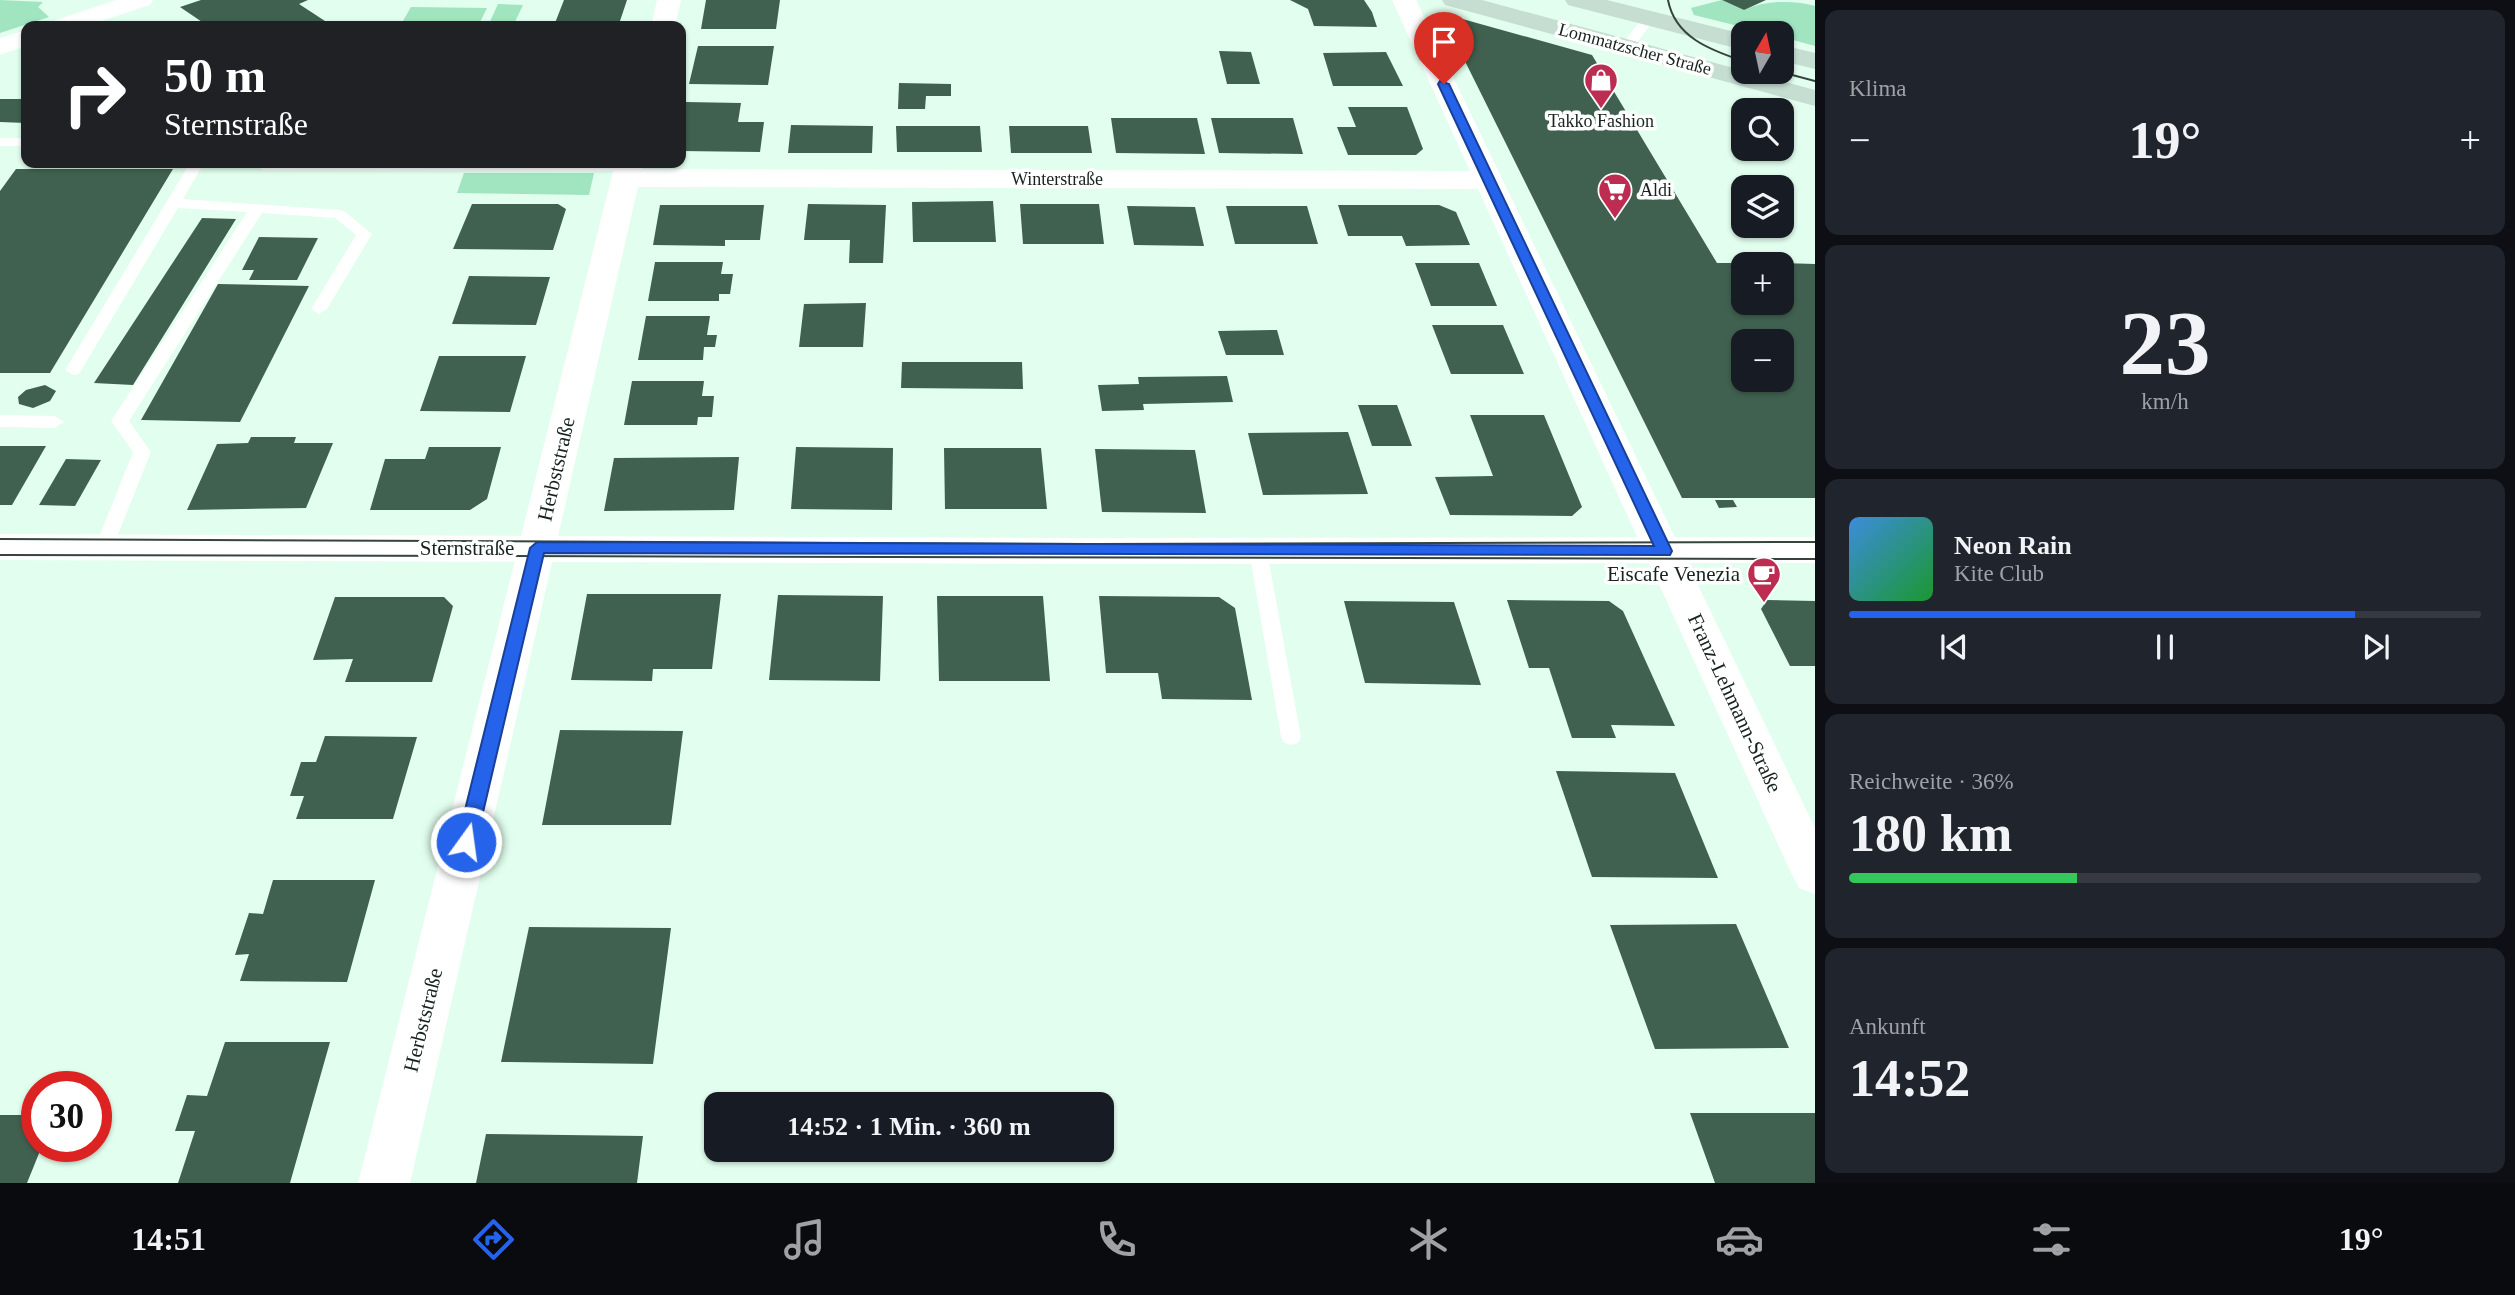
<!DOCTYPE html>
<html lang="de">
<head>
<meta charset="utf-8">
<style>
	:root { --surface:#171b24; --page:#20242c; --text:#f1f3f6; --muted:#9ea1a6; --line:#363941; --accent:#2563eb }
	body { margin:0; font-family:"Times New Roman",serif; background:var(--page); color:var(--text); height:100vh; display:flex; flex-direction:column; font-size:26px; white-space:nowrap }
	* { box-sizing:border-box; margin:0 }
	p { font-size:23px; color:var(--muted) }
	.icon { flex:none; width:38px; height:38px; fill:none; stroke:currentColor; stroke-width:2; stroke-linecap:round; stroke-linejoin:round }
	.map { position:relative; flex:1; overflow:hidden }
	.drawer { display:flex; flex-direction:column; gap:10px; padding:10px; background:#0d0f14; width:700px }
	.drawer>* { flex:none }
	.banner { position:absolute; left:21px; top:21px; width:665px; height:147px; border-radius:14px; box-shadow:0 2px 5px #0004; background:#202124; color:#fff; overflow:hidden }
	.needle { width:46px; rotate:9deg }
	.tools { position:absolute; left:1731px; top:21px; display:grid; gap:14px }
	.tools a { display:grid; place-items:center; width:63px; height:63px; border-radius:14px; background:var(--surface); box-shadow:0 2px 5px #0004; font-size:35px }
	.speed { position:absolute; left:21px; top:1071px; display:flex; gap:14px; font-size:35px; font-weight:700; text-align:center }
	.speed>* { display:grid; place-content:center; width:91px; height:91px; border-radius:50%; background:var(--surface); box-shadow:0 2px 5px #0004; line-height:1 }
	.speed .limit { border:10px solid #d22; background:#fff; color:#111 }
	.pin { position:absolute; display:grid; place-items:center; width:60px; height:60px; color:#fff; margin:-72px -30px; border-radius:50% 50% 50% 0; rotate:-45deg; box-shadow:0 0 7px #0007 }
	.pin .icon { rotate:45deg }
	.me { position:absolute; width:77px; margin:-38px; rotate:14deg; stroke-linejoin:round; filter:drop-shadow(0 0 5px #0008) }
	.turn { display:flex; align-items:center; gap:24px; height:147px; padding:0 28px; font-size:32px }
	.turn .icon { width:91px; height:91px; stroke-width:2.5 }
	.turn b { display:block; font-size:49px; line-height:60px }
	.big { font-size:52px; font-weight:700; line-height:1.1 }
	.drawer .tile { flex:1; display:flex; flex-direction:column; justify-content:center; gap:10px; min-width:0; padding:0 24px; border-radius:14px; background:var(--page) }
	.drawer .dial { align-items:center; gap:0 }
	.dial b { font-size:91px; line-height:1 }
	.song { display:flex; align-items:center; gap:21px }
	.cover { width:84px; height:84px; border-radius:10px; background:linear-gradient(135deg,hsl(210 70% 55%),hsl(130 70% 35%)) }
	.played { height:7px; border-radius:4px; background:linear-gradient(90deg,var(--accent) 80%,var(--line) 80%) }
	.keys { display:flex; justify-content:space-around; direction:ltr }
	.heat { display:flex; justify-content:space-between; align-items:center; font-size:38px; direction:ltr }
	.charge { height:10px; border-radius:5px; background:linear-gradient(90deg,#34c759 36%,var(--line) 0) }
	.trip { position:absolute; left:704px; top:1092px; width:410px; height:70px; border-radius:14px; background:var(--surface); box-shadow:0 2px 5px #0004; font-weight:700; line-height:70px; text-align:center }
	.menu { display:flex; height:112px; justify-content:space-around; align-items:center; background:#090b0e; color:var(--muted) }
	.menu .icon { width:49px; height:49px }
	.menu .active { color:var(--accent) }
	.menu b { font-size:32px; color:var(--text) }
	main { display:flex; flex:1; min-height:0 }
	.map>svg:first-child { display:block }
	.green { fill:#a0e4c0 }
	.building { fill:#416150; fill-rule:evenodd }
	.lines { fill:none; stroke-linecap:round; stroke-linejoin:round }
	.service { fill:#fff; fill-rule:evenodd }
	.minor { fill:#fff; fill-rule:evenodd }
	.tertiary { fill:#fff; fill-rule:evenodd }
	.secondary { fill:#c6ded2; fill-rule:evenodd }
	.tram { stroke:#35453c; stroke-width:2 }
	.route { fill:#2563eb; stroke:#184099; stroke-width:2 }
	.labels { text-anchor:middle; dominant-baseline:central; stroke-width:7; stroke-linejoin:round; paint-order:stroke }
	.far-street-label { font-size:18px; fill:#17241d; stroke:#fff }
	.far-poi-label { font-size:18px; fill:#17241d; stroke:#fff }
	.street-label { font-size:21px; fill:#17241d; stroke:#fff }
	.poi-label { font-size:21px; fill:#17241d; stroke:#fff; text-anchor:end }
</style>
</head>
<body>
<main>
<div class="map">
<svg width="1815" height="1183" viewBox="0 0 1815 1183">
	<rect width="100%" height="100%" fill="#e1feee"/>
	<!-- green -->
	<path class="green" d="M0,0L43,2L38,7L49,17L0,33Z
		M1722,0L1744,10C1764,0 1795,0 1815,6V46L1782,37V33H1766L1694,15L1691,8Z
		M498,4L523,5L513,26H488Z
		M411,7L487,8L478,26H400Z
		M464,173H594L589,195L457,193Z"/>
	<!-- building -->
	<path class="building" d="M201,0H308L299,4L325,21L310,26H200L205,24L180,7Z
		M564,0H627L619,24L555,23Z
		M706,0H780L776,29H701Z
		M1290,0H1364L1372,12L1377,27L1314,26L1308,9Z
		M1722,0H1766L1744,10Z
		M1441,13L1592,55L1717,263H1743V303H1782V263L1815,264V498H1682ZM1743,341H1782V380H1743Z
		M698,46H774L768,85L689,84Z
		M1219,51L1251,52L1260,84H1227Z
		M1386,52L1403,86H1333L1323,53Z
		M899,83L951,84V96H926L925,109H898Z
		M0,99H26V123L0,122Z
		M686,102L741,103L738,122H764L760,152L681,151V123Z
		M1348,107H1407L1423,149L1416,155H1348L1337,127H1356Z
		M1111,118H1197L1205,154L1116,153Z
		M1211,118H1293L1303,154L1219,153Z
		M791,125L873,126L872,153H788Z
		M896,126H980L982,152H897Z
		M1009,126H1088L1092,153H1011Z
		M16,169H173L50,373H0V191Z
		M993,201L996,242H913L912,202Z
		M472,204H558L566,209L553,250L453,249Z
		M808,204L886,205L883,263H849L850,240H804Z
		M1020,204H1099L1104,244H1023Z
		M660,205H764L760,240H725V246L653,245Z
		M1338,205H1439L1456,212L1470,245L1406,246L1402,236H1348Z
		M1127,206L1195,207L1204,246L1134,245Z
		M1226,206H1307L1318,244H1235Z
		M202,218L236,219L133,385L94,383Z
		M259,237L318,238L297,280H249L254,270H242Z
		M655,262H723L721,274H733L730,294H719V301H648Z
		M1415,263H1479L1497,306H1431Z
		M469,276L550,277L536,325L452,324Z
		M218,284L309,286L240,422L141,420Z
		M866,303L863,347H799L804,304Z
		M646,316H710L707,335H717L715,347H704L703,360H638Z
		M1432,325H1503L1524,374H1451Z
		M1277,330L1284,355H1226L1218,331Z
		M439,356H526L510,412L420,411Z
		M902,362H1022L1023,389L901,388Z
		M1227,376L1233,402L1143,404L1144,410L1102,411L1098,385L1139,384L1138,377Z
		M632,381H704L702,396H714L712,417H698L697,425H624Z
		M45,385L56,391L50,401L33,408L19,404L18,397L26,390Z
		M1358,405H1397L1412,446H1372Z
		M1470,415H1544L1582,507L1572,516L1450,515L1435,477L1493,476Z
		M1348,432L1368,494L1263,495L1248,433Z
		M251,437H296L294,443H333L306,508L187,510L217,444L248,443Z
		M0,446H46L12,505H0Z
		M429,447H501L487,499L470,510H370L385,459H425Z
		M796,447L893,448L892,510L791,509Z
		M944,448H1041L1047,509H945Z
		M1095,449L1195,450L1206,513L1102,512Z
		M739,457L734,510L604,511L614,458Z
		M66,459L101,460L75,506L39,505Z
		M1715,500H1733L1737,507L1719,508Z
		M587,594H721L712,669H653L652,681L571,680Z
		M778,595L883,596L880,681L769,680Z
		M937,596H1043L1050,681H939Z
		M1099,596L1219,597L1235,608L1252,700L1162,699L1158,673H1106Z
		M335,597H444L453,606L432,682H345L353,659L313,660Z
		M1507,600L1609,601L1623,611L1675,726L1611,725L1616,738H1572L1549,668H1529Z
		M1767,600L1815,601V666H1790L1761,609Z
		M1344,601L1454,602L1481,685L1365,683Z
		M560,730L683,731L671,825H542Z
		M325,736L417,737L393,819H296L304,796H290L301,762H316Z
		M1556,771L1675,773L1718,878L1592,877Z
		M273,880H375L347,982L240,981L249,954L235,955L249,913L263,914Z
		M1736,924L1789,1048L1655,1049L1610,925Z
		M529,927L671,928L653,1064L501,1062Z
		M225,1042H330L290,1183H178L195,1131H175L187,1095L207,1096Z
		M1690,1113H1815V1183H1715Z
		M0,1115H37V1146H42L27,1183H0Z
		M486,1134L643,1136L637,1183H476Z"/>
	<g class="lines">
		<!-- service -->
		<path class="service" d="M1649,14L1653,15V21L1632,50H1622V44L1645,15Z
			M0,138H26V146H0Z
			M190,163H204L183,199L339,210L344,211L372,234L327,309L319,314L311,309L356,235L335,218L262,213L129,421L151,452L111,552H97L95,547L133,452L111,421L247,212L178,208L79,374L73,375L65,370Z
			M261,163H628L635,167L628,171L266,170L261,169Z
			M0,415L55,416L64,422L55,428L0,427Z
			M1258,544L1265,546L1267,551L1301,737L1298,743L1291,745L1284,743L1281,737L1249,551L1251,546Z"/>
		<!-- minor -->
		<path class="minor" d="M116,0H153L150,5L86,26H49L53,21Z
			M657,0H681L675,26H651Z
			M1392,0H1416L1815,828V894L1799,888L1792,875L1478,189L638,187L410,1183H358L615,163H643L642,169L1470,171Z
			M26,30V46L0,55V38Z"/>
		<!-- tertiary -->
		<path class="tertiary" d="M0,534L1094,538L1815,537V563L1094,564L0,560Z"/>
		<!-- secondary -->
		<path class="secondary" d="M1442,0H1482L1815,90V106L1445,5Z
			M1565,0H1607L1743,34V50L1568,5Z
			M1782,45L1815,53V69L1782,61Z"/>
		<!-- tram -->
		<path class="tram" d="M1668,0C1675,37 1710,50 1743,61
			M1781,72L1815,81
			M0,539L1093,544L1815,542
			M0,555L1815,559"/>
	</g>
	<!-- route -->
	<path class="route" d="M1440,81L1449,84L1672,551L1670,555L544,553L476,842L473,847L466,849L460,847L457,842L530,548L537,542L1654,546L1438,84Z"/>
	<!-- icons -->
	<defs>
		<g id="shop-pin" transform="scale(1.75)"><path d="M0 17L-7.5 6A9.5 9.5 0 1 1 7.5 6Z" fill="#bd2d52" stroke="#fff"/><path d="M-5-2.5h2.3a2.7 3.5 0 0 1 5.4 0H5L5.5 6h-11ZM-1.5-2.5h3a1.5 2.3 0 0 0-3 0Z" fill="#fff"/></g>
		<g id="supermarket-pin" transform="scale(1.75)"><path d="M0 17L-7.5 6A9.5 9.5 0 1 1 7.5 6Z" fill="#bd2d52" stroke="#fff"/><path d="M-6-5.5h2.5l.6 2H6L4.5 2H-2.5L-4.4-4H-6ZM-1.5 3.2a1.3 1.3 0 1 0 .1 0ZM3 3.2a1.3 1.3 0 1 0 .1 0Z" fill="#fff"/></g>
		<g id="cafe-pin" transform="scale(1.75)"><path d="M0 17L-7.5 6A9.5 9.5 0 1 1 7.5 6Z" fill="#bd2d52" stroke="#fff"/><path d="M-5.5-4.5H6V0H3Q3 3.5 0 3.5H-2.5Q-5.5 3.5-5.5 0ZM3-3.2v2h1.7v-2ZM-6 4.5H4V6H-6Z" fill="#fff"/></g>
	</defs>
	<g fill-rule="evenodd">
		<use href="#shop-pin" x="1601" y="80"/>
		<use href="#supermarket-pin" x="1615" y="190"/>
		<use href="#cafe-pin" x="1764" y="574"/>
	</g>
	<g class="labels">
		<!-- far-street labels -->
		<g class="far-street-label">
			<text transform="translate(1635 49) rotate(15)">Lommatzscher Straße</text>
			<text x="1057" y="179">Winterstraße</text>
		</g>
		<!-- far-poi labels -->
		<g class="far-poi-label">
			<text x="1601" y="121">Takko Fashion</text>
			<text x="1640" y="190" text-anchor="start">Aldi</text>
		</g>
		<!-- street labels -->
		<g class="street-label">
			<text transform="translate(556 469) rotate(-77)">Herbststraße</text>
			<text x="467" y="548">Sternstraße</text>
			<text transform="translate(1735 703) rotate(65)">Franz-Lehmann-Straße</text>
			<text transform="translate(423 1020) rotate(-76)">Herbststraße</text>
		</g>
		<!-- poi labels -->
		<g class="poi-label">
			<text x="1740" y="574">Eiscafe Venezia</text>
		</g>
	</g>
</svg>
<div class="tools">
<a><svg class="needle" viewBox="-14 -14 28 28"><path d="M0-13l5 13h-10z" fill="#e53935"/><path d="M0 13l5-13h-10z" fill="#9ea1a6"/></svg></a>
<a><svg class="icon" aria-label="search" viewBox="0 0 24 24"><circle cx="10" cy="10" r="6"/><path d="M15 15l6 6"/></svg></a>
<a><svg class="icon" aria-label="layers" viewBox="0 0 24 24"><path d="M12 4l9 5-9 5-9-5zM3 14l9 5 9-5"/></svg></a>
<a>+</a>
<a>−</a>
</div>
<div class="speed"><div class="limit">30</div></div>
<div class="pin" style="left:1444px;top:84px;background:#d93025"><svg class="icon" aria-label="arrive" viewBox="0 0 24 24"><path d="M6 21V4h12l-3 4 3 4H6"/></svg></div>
<svg class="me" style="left:466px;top:842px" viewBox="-20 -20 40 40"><circle r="17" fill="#2563eb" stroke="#fff" stroke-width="3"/><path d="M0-11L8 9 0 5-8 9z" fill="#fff"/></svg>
<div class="trip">14:52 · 1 Min. · 360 m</div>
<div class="banner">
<div class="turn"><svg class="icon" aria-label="right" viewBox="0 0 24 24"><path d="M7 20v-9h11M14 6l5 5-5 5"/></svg><div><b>50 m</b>Sternstraße</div></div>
</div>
</div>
<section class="drawer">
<div class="tile"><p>Klima</p>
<div class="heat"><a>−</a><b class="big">19°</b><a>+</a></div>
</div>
<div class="tile dial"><b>23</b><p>km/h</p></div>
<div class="tile">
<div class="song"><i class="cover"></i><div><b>Neon Rain</b><p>Kite Club</p></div></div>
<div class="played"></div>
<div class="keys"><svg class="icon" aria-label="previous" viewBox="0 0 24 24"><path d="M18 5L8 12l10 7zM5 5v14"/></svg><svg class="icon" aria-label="pause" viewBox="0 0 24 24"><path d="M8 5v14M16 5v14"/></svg><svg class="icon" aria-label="next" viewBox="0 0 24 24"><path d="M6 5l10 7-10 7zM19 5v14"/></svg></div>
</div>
<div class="tile"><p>Reichweite · 36%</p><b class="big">180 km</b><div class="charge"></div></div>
<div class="tile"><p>Ankunft</p><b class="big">14:52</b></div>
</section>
</main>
<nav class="menu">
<b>14:51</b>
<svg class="icon active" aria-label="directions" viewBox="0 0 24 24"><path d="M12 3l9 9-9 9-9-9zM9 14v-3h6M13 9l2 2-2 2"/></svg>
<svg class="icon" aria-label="music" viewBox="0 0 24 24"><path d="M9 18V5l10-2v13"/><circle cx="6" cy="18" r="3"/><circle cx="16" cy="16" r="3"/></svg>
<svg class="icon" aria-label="phone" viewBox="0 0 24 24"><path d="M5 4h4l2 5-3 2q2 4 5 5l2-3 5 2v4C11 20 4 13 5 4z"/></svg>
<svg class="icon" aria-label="climate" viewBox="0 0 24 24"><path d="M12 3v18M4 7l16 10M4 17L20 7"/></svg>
<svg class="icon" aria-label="car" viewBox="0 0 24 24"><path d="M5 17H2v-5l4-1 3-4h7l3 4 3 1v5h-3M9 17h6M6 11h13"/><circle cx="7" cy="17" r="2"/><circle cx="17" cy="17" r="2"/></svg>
<svg class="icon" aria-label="filters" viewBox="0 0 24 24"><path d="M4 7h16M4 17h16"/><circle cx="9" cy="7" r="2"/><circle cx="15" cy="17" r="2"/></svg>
<b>19°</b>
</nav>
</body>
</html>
